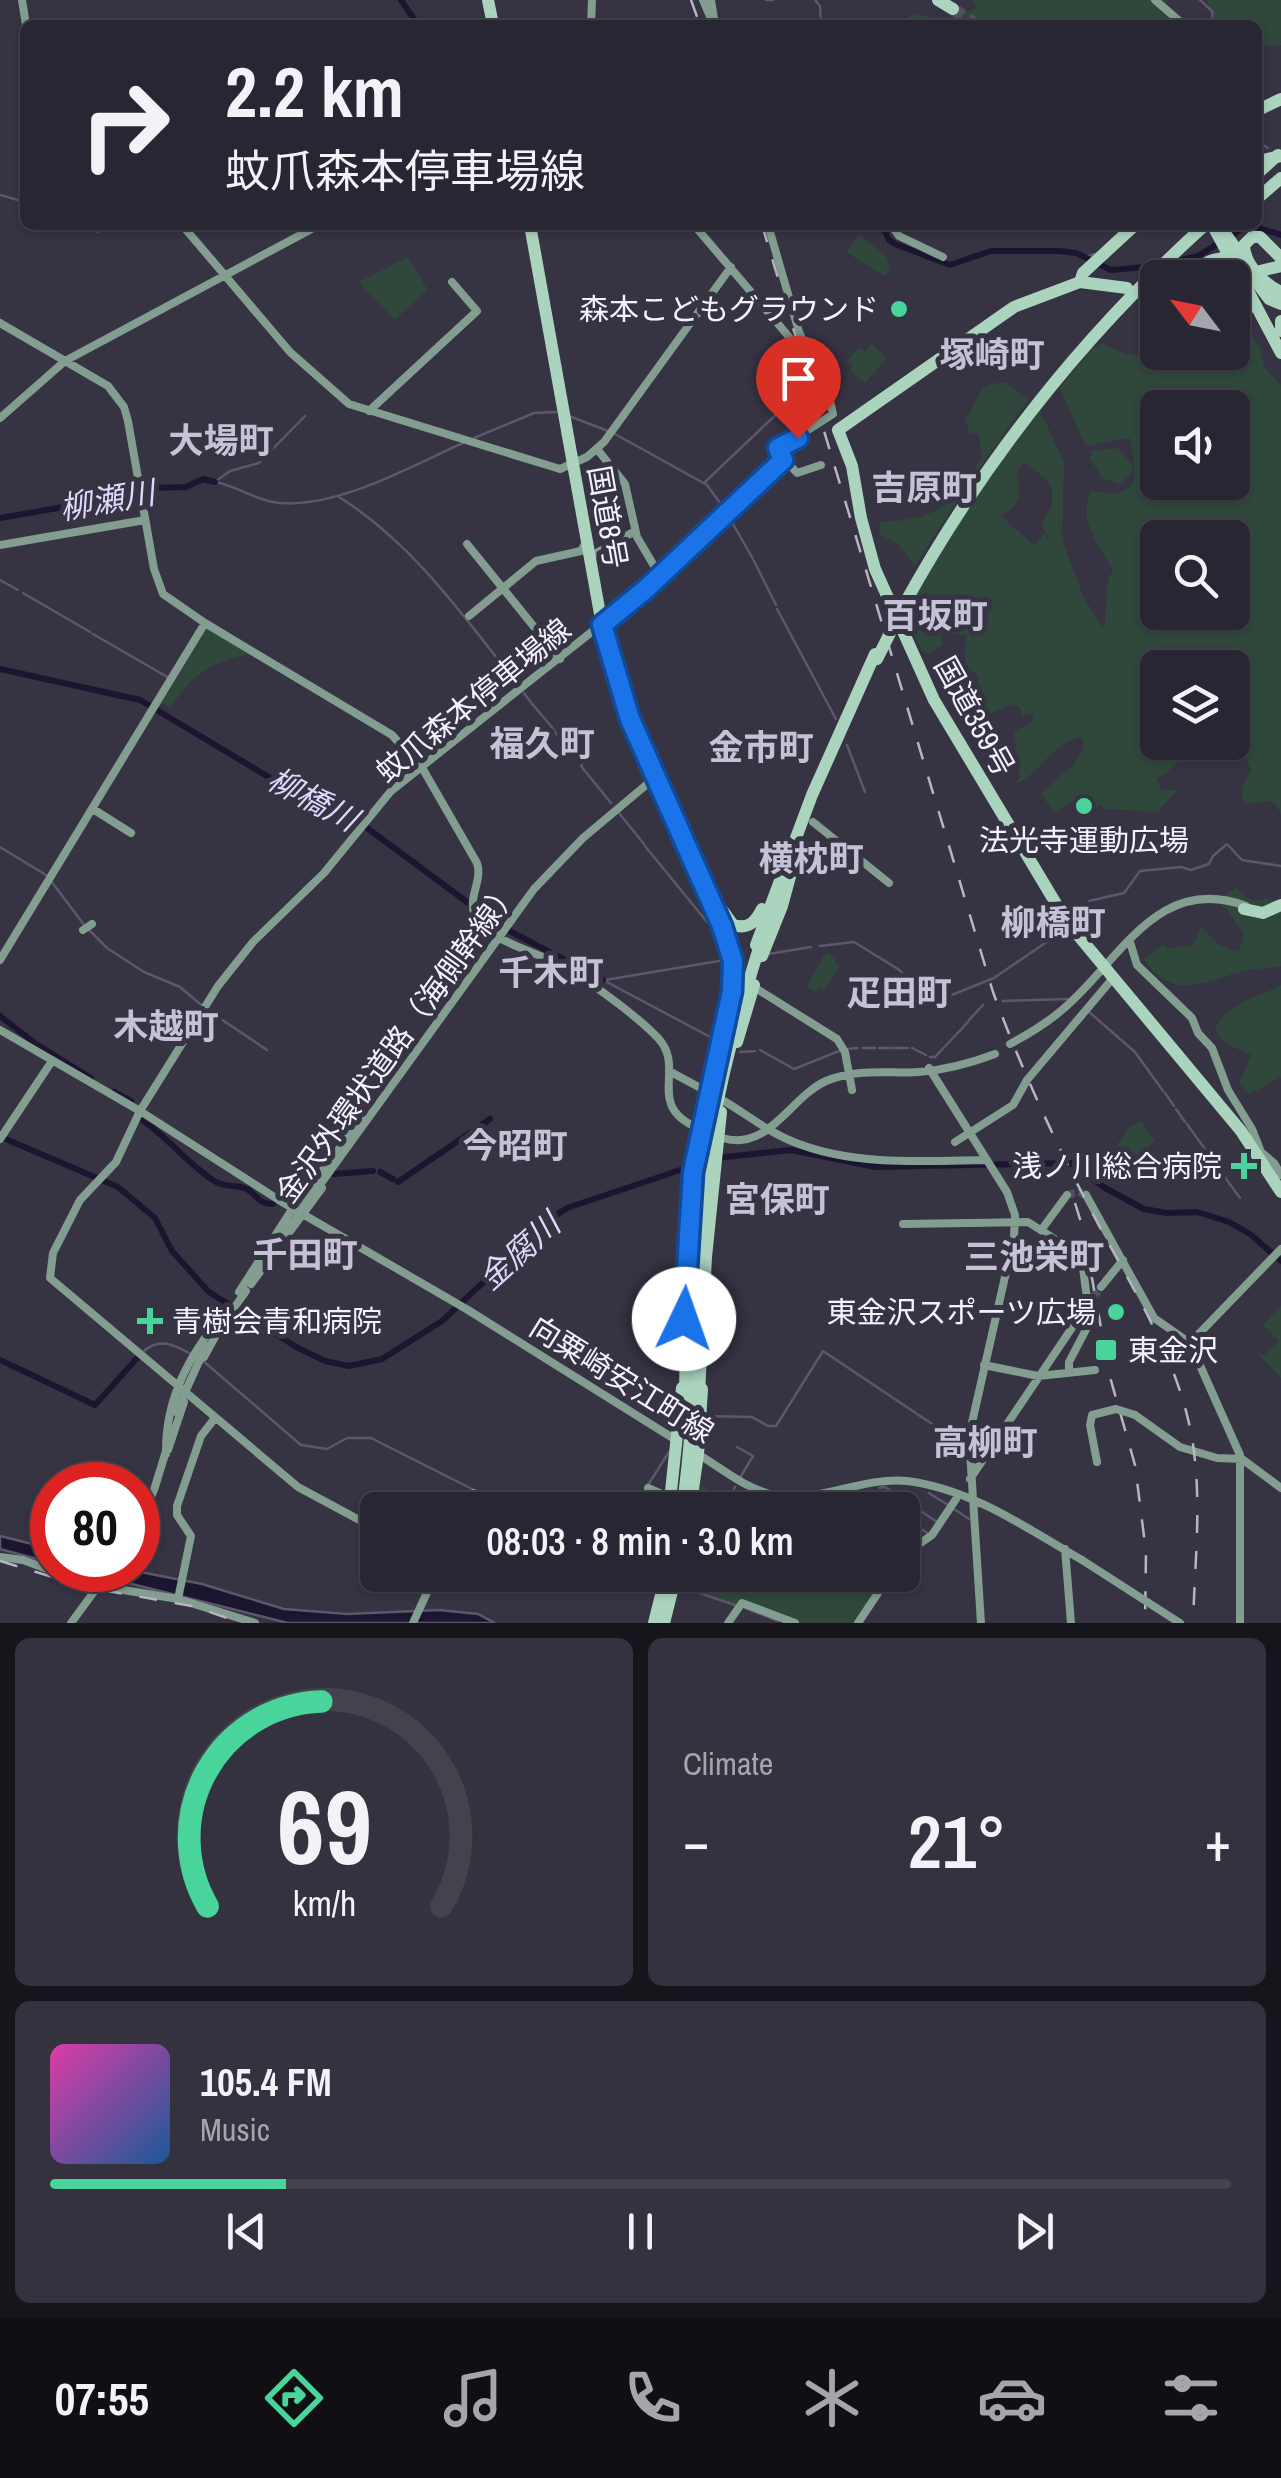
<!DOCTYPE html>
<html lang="en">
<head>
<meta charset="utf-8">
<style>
	:root { --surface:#282632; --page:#34323e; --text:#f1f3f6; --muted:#a5a5ac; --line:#44434d; --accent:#49d49c }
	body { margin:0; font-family:"Archivo Narrow","Noto Sans JP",sans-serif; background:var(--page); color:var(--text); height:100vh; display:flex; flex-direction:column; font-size:38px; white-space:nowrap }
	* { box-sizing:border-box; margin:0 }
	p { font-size:32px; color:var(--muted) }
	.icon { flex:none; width:55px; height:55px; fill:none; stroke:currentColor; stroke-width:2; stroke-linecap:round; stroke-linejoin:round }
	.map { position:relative; height:1623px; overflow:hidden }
	.sheet { display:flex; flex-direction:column; gap:15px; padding:15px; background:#16151c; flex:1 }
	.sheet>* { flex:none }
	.guide { position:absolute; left:20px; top:20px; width:1242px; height:210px; border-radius:15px; box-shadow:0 2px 8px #0004,0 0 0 2px var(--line); background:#282632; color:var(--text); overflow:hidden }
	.needle { width:65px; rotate:302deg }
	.fabs { position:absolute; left:1140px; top:260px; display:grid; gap:20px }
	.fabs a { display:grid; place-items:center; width:110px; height:110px; border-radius:15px; background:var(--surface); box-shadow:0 2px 8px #0004,0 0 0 2px var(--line); font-size:50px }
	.speed { position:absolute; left:30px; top:1462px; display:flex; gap:20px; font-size:50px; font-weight:700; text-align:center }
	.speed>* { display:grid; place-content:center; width:130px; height:130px; border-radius:50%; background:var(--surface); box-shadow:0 2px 8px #0004,0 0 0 2px var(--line); line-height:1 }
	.speed .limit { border:15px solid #d22; background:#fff; color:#111 }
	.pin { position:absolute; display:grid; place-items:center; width:85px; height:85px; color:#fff; margin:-102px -42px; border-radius:50% 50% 50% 0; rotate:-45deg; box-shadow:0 0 10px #0007 }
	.pin .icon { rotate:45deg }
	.me { position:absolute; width:110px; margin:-55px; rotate:3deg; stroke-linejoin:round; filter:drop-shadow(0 0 8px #0008) }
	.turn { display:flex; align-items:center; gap:35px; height:210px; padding:0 40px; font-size:45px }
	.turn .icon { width:130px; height:130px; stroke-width:2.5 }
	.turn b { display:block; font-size:70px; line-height:85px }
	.big { font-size:75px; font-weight:600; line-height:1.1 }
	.sheet .tile { flex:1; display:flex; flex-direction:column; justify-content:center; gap:15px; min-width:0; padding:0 35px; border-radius:15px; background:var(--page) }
	.sheet .dial { align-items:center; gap:0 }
	.dial svg { height:260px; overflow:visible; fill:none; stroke:var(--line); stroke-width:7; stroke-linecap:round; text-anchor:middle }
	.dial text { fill:var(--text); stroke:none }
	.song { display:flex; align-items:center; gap:30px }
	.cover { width:120px; height:120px; border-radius:15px; background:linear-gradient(135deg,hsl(320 70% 55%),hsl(210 70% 35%)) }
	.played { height:10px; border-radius:5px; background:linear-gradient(90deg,var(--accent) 20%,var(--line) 20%) }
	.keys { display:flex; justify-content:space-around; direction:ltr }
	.heat { display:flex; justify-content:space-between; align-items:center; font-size:55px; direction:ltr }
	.sheet .tiles { flex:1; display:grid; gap:15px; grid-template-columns:1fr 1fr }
	.tile:last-child { grid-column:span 2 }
	.trip { position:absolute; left:360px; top:1492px; width:560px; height:100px; border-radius:15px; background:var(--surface); box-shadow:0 2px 8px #0004,0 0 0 2px var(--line); font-weight:600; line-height:100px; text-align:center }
	.dock { display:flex; height:160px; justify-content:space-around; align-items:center; background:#100f14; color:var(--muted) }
	.dock .icon { width:70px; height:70px }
	.dock .selected { color:var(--accent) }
	.dock b { font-size:45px; color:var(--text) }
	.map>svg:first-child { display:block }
	.green { fill:#30473c; fill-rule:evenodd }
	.water { fill:#1c1530; stroke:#5c576d; stroke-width:2.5 }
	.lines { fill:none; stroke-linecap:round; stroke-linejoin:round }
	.stream { stroke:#5c576d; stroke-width:2.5 }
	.river { stroke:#1c1530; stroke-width:6 }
	.secondary-tunnel { stroke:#52505f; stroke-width:8; stroke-dasharray:8 4; stroke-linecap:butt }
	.highway-tunnel { stroke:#52505f; stroke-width:12; stroke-dasharray:12 6; stroke-linecap:butt }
	.secondary { stroke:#839d90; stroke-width:8 }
	.highway { stroke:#abd4bf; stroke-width:12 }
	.rail { stroke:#b7b5c1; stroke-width:2.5; stroke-dasharray:18 18; stroke-linecap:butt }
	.secondary-bridge { stroke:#839d90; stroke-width:8 }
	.highway-bridge { stroke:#abd4bf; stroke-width:12 }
	.route-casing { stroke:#114b97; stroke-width:25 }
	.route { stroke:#1a73e8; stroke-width:18 }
	.poi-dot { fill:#49d49c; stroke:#363343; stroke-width:4 }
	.labels { text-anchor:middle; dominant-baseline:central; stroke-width:10; stroke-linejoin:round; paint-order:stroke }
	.poi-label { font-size:30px; fill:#f3f2fc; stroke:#363343; text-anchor:end }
	.street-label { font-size:30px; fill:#f3f2fc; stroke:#363343 }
	.water-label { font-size:32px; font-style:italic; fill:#dfd8fc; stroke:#363343 }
	.quarter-label { font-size:35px; font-weight:bold; fill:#c5c2d7; stroke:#363343 }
</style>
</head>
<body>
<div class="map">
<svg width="1281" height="1623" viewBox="0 0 1281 1623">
	<rect width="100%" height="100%" fill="#363343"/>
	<!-- green -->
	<path class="green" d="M972,0H1166L1174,25H899L913,13C938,21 953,17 977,8Z
		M1207,0H1281V45L1258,47V25H1217Z
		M859,235L886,256L890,269L884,276L846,252Z
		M408,257L427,289L395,320L359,282Z
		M1233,319L1237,323L1244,321L1259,346L1265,368L1281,385V814L1276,804L1267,801L1246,804L1242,800V786L1251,770L1243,751C1229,761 1218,752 1204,745C1186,752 1175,769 1157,779L1161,790H1178L1157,812L1104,809L1101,805L1081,814L1077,798L1054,813L1041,793L1074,764L1084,747L1081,737C1048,744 1039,779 1013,784L1020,778L1014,732L1034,720L1033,713L1022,716L1021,708L1012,704L965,726L960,709L962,699L978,694V676L972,671L964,673L966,635L941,634L943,645L929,653L922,651L912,631L915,623L909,615C919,560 1004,456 1038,406L1064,462L1062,539L1083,596L1103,629C1109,609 1102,587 1113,570C1099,546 1077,519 1091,491C1142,500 1137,477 1130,438L1086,446L1060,388L1091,350L1101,343L1127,354L1142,355L1232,352ZM1158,408H1232V482H1158ZM1023,462C1054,482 1061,490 1042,524L1049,540L1044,533L1035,546L1000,515C1021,508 1021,492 1016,473ZM1158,538H1232V612H1158ZM1158,668H1232V742H1158Z
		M784,343L792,355L802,387L787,400L776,388L771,392L755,374L772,358L770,355Z
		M872,344L887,358L865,383L850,370L853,365L848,360L859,347L865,352Z
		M997,383H1007L1028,400L958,499L915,566L899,545L879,534L880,522C936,520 955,505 982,456L978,434H970L965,421L983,387Z
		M1117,448L1134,466L1130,475L1120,484L1103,479L1089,457L1093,454L1090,451Z
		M207,628L250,654C213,661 190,675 171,708L162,703Z
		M1236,888C1247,899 1252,903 1268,898L1281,903V966C1270,969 1260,968 1250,970C1208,978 1176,1006 1144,959L1163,944L1169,949L1193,945L1201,927L1221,946L1239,952L1244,935L1220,898Z
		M826,952L837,958L834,962L840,966L824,990L819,987L815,992L806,987Z
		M1281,985V1077L1250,1094L1239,1083L1251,1055C1237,1047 1219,1046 1215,1027C1237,997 1254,1001 1281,985Z
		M1141,1121L1154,1140L1136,1166L1113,1151L1129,1127Z
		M1281,1306V1378L1257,1353L1264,1355L1279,1341L1263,1325Z
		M697,1483L749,1510H693Z
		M690,1575H888L856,1623H801L742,1601L738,1605L684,1586Z"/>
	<!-- water -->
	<path class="water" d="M0,1536L52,1549V1563L0,1549Z
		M76,1570H130L202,1584L284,1609L347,1614L439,1610L478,1614L495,1623H288Z"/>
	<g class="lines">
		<!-- stream -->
		<path class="stream" d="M766,0H773
			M815,0L820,6L821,25
			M1200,0L1212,11L1213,25
			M1258,142L1268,148
			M0,195L25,202
			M87,225L98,232
			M1086,257L1094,254
			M569,416L608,431
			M615,434L707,485L725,510
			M474,438L534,413L556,412
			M216,481L230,471L259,463L305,416
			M215,482C238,486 256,501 280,503C338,508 411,466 463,443
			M705,482L804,388
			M339,497C413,543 465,618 518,685
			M729,517L753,559
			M754,561L776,605
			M0,580L18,590
			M23,593L90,632
			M777,609L836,719
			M93,634L169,678
			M524,693C532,705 542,715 551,726C558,735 561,744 570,753L576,748L587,758L581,766L611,803
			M847,745L865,792
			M619,813L644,844
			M645,846L707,922
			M0,847L46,875
			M51,881L85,926L107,948L144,972L180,987L206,1009L267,1050
			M1072,923L1089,901L1124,893L1140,871L1181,867L1191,870L1209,864L1213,856L1227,844L1242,860L1281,866
			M820,946L854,942L898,969L913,982L933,993L949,996L994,978L1067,928
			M768,954L811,947
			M603,980L714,1039
			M605,980L725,960
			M1003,1001L1069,999
			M1089,1012L1111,1031
			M969,1020L983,1005
			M1112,1032L1135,1052L1163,1091
			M863,1048H875
			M879,1048H892
			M895,1048H908
			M912,1048L926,1055
			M847,1049L858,1048
			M760,1050L794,1069L839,1051
			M740,1052L755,1051
			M930,1057H935L968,1022
			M1165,1093L1174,1106
			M1176,1109L1185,1122
			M1187,1124L1207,1152
			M1209,1155L1240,1198
			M144,1351C160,1337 174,1345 191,1354
			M202,1360L301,1445L327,1449L347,1438H371L472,1489
			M705,1416L752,1417L768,1426H776L823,1351L965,1446
			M737,1447L753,1456L741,1476
			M648,1485L669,1452
			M735,1487L729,1500L750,1510
			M879,1488L885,1487L937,1522
			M863,1491L891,1510
			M479,1492L517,1510
			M929,1493L948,1505
			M954,1509L969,1519
			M634,1510L645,1491
			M902,1517L929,1534
			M902,1538L914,1544
			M652,1575L656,1577
			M678,1586L735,1605
			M745,1608L778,1621"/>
		<!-- river -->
		<path class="river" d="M401,0L418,25
			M882,225L889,240L895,244L950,265L991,251H1059L1076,253L1111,270L1157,266
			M1250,225L1281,235
			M1169,263L1198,256L1248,225
			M0,518L138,494L151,488L186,487L203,479L215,482
			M0,669L140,700L277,782L359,822L498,925L603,980
			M0,1016L36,1044L91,1078
			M114,1092L131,1101
			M142,1120C169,1138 188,1165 216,1182C226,1188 238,1184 247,1189C257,1196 260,1205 273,1204
			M1,1137L118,1187L155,1218L172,1251L209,1292L298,1348L325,1361L349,1366L382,1359L442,1321L552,1218L567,1208L695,1165
			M716,1158L791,1150L875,1167L1072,1163L1105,1188L1144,1209L1167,1213L1197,1212L1229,1222L1250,1234L1281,1261
			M380,1172L393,1179
			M334,1174L373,1171
			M398,1182L490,1119
			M282,1199L303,1189L315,1174
			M0,1360L95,1405L139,1356"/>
		<!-- secondary-tunnel -->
		<path class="secondary-tunnel" d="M1067,1195L1079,1192L1086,1195
			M1086,1307L1101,1287"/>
		<!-- highway-tunnel -->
		<path class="highway-tunnel" d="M953,9L978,25"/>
		<!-- secondary -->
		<path class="secondary" d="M22,0L26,25
			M703,0L711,19
			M711,0L715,25
			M1155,0L1184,25
			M591,25L592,0
			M182,225L290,352L349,404L560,469L587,457L604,442L731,267
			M694,225L774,319
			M768,225L799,332L829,397L833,414L777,450L797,473L821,465
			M891,225L899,236L943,257
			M0,323L108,386L124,407L128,421L154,569L163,594L205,623L392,735L424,771L477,863C483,881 467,898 475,915C487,942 542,953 566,968C592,983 637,1016 658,1038C687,1069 644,1105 698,1128
			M369,411L477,311L452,282
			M0,418L65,361L319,225
			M597,449L625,484L637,537L660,576
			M467,544L560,659
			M0,545L145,520
			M593,555L635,531
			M469,616L536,561L581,551L586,542
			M93,809L131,833
			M813,822L889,883
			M83,930L92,924
			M1130,942L1137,965L1192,1018L1198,1033L1212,1048L1228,1090L1252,1129L1261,1152L1274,1163L1281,1175
			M0,960L205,623
			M757,989L837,1039L845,1052L852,1090
			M0,1030L140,1111L282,1202L468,1310L676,1440
			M1010,1044C1033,1032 1055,1018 1074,999C1125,950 1163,875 1246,906
			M929,1068L1007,1192L1015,1215L1014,1237L969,1436L981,1623
			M669,1071L708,1092
			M724,1101C748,1115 772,1135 799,1144C857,1166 925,1161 986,1160
			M722,1138C769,1152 789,1098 826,1081C856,1068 888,1074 919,1072C945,1070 971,1063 995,1054
			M0,1139L52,1061
			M955,1142L1013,1105L1027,1080L1113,978
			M330,1171L534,889L583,838L658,775
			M1086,1195L1154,1318L1190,1343L1240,1455V1623
			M903,1224L1028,1222L1072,1250L1083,1268L1090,1322L1069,1362V1373
			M1042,1229L1067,1195
			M251,1284L322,1188
			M1101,1287L1123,1260
			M239,1292L291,1211L363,1118
			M225,1321L246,1291
			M1137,1352H1170L1190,1343L1281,1249
			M204,1357L222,1324
			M984,1365L1038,1376L1095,1370
			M1135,1415L1180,1447L1217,1458L1242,1459L1281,1488
			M168,1450L184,1402
			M696,1453C720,1467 743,1487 770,1494C815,1506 861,1476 907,1481C972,1489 1028,1529 1082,1560
			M166,1454C165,1399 189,1355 224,1313
			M970,1479L1086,1307
			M648,1488L671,1498
			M466,1510L474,1493
			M138,1526L154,1490L166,1451
			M378,1530L298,1487L50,1278L53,1253L80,1200L116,1162L140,1111L218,986L253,942L324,873L391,791L647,588L783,460
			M1065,1549L1071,1623
			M902,1556L932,1535L956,1499
			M0,1557L23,1560L87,1584L178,1599L255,1623
			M178,1599L191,1536L177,1515V1506L201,1436L215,1418
			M413,1623L435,1575
			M728,1623L742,1603L795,1623
			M858,1623L890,1575"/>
		<!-- highway -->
		<path class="highway" d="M488,0L493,25
			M938,0L953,9
			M1258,110L1281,99
			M1258,173L1278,155
			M1258,198L1281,178
			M530,225L602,625L630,719L715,907L733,961L732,991L699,1136L688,1211L685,1395
			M1281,258L1260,237H1252L1244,245C1244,264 1264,284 1281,292
			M1231,278L1281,266
			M1080,282L1083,273L1135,225
			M1257,283L1269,299L1281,304
			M1245,285L1281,353
			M1127,288L1080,282L1014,307L838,430L852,466L861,518L875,569L934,700L1067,922L1241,1131L1281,1192
			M1143,290L1158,291
			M1232,295L1245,298L1254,307
			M1281,321V331
			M905,603C984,460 1083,335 1205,225
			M1244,909L1263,913L1281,905
			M723,911L733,925C749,930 756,921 762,909
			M756,945L812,795L875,654
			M762,956L782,906L794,862
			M737,1042L754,985
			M699,1394L706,1257L721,1112
			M669,1510L682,1388
			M690,1510L698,1454L702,1389
			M654,1623L666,1575
			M664,1623L676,1575"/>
		<!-- rail -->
		<path class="rail" d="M691,0L700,25
			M762,225L993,992C1022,1071 1057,1146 1096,1220C1130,1284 1171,1348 1188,1419C1204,1485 1195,1556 1193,1623
			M1075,1203L1083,1229L1110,1377L1135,1465L1146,1552L1145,1623
			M0,1561L85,1587L192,1606L242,1623"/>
		<!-- secondary-bridge -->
		<path class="secondary-bridge" d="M774,319L804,355
			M273,1250L330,1171
			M176,1412L206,1346
			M1097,1462L1090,1425L1092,1415L1116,1409L1135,1415
			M1082,1560L1180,1623
			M71,1623L110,1570"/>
		<!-- highway-bridge -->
		<path class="highway-bridge" d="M1258,161L1281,156
			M1219,225L1247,264
			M1215,230L1245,285
			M1199,278L1208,262C1231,252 1245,263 1259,281
			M877,659L905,603
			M682,1510C697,1411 693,1312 701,1213C709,1120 732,1033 760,945"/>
	</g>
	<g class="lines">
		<!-- route casing -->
		<g class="route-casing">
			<path id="route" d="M684,1319L693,1172L732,991L733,961L722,926L630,719L602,625L647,588L783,460L778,448L798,438"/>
		</g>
		<!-- route -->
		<use href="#route" class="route"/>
	</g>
	<!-- markers -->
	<g class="poi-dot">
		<circle cx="899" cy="309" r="10"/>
		<circle cx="1084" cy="806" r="10"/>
		<path d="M1239 1151h10v10h10v10h-10v10h-10v-10h-10v-10h10z"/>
		<circle cx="1116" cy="1312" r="10"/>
		<path d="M145 1306h10v10h10v10h-10v10h-10v-10h-10v-10h10z"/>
		<rect x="1094" y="1338" width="24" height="24" rx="5"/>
	</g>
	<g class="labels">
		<!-- poi labels -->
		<g class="poi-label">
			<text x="879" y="309">森本こどもグラウンド</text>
			<text x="1084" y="840" text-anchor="middle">法光寺運動広場</text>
			<text x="1222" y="1166">浅ノ川総合病院</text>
			<text x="1096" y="1312">東金沢スポーツ広場</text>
			<text x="172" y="1321" text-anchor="start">青樹会青和病院</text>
			<text x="1128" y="1350" text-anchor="start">東金沢</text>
		</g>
		<!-- street labels -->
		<g class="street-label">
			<text transform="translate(608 517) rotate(80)">国道8号</text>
			<text transform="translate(473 700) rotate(-39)">蚊爪森本停車場線</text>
			<text transform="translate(975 716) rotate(61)">国道359号</text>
			<text transform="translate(397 1041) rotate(-54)">金沢外環状道路（海側幹線）</text>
			<text transform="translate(622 1379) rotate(32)">向粟崎安江町線</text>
		</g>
		<!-- water labels -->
		<g class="water-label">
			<text transform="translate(107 500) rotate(-10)">柳瀬川</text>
			<text transform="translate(313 799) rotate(28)">柳橋川</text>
			<text transform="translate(519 1251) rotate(-42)">金腐川</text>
		</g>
		<!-- quarter labels -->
		<g class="quarter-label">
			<text x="992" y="354">塚崎町</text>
			<text x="221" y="440">大場町</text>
			<text x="924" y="487">吉原町</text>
			<text x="935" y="615">百坂町</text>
			<text x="542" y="743">福久町</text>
			<text x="761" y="747">金市町</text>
			<text x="811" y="858">横枕町</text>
			<text x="1053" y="922">柳橋町</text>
			<text x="551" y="972">千木町</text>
			<text x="899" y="992">疋田町</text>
			<text x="166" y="1026">木越町</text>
			<text x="515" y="1145">今昭町</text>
			<text x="777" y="1199">宮保町</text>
			<text x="305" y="1254">千田町</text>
			<text x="1034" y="1256">三池栄町</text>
			<text x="985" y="1442">高柳町</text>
		</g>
	</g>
</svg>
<div class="fabs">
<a><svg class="needle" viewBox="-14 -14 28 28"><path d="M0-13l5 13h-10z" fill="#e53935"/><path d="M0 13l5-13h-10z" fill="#a5a5ac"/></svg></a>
<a><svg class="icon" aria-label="sound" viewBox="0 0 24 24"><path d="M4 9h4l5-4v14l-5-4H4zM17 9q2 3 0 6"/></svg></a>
<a><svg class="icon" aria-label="search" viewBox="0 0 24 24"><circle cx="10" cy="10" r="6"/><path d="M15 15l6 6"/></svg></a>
<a><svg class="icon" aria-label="layers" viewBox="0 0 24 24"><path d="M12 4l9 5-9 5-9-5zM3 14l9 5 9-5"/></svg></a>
</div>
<div class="speed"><div class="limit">80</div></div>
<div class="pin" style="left:798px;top:438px;background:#d93025"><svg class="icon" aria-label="arrive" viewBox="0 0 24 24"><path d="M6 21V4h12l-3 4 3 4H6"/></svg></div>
<svg class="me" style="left:684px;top:1319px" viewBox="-20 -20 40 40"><circle r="19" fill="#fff"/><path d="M0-13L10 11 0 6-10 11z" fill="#1a73e8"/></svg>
<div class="trip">08:03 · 8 min · 3.0 km</div>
<div class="guide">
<div class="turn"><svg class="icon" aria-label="right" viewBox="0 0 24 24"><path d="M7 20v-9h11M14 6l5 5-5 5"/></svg><div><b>2.2 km</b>蚊爪森本停車場線</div></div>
</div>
</div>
<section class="sheet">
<div class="tiles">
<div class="tile dial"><svg viewBox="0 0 100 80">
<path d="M14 69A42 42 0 1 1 86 69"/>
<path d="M14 69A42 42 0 0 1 49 6" stroke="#49d49c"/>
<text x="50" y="56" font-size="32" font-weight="700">69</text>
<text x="50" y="72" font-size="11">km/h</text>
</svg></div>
<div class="tile"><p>Climate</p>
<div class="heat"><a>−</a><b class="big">21°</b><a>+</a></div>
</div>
<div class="tile">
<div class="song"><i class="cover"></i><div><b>105.4 FM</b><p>Music</p></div></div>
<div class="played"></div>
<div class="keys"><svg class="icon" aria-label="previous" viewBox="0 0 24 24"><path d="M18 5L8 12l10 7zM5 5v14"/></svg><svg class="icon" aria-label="pause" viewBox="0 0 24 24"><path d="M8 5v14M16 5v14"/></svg><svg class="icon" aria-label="next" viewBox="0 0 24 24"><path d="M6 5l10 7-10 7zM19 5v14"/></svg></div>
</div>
</div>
</section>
<nav class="dock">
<b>07:55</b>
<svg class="icon selected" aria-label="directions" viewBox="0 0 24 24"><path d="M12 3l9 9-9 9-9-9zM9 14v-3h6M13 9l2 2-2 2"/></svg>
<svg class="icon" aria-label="music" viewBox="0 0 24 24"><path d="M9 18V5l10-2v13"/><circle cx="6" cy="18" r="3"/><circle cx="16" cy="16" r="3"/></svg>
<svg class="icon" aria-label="phone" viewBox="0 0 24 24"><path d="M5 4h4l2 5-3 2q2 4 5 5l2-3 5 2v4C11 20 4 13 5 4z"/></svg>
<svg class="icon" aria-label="climate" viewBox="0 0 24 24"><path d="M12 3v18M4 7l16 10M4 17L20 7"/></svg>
<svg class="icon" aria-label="car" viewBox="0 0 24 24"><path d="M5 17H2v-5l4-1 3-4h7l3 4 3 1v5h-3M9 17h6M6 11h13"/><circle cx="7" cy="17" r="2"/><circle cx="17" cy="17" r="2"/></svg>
<svg class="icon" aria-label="filters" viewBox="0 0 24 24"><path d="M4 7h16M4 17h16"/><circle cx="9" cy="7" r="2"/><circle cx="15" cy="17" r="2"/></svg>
</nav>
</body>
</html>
